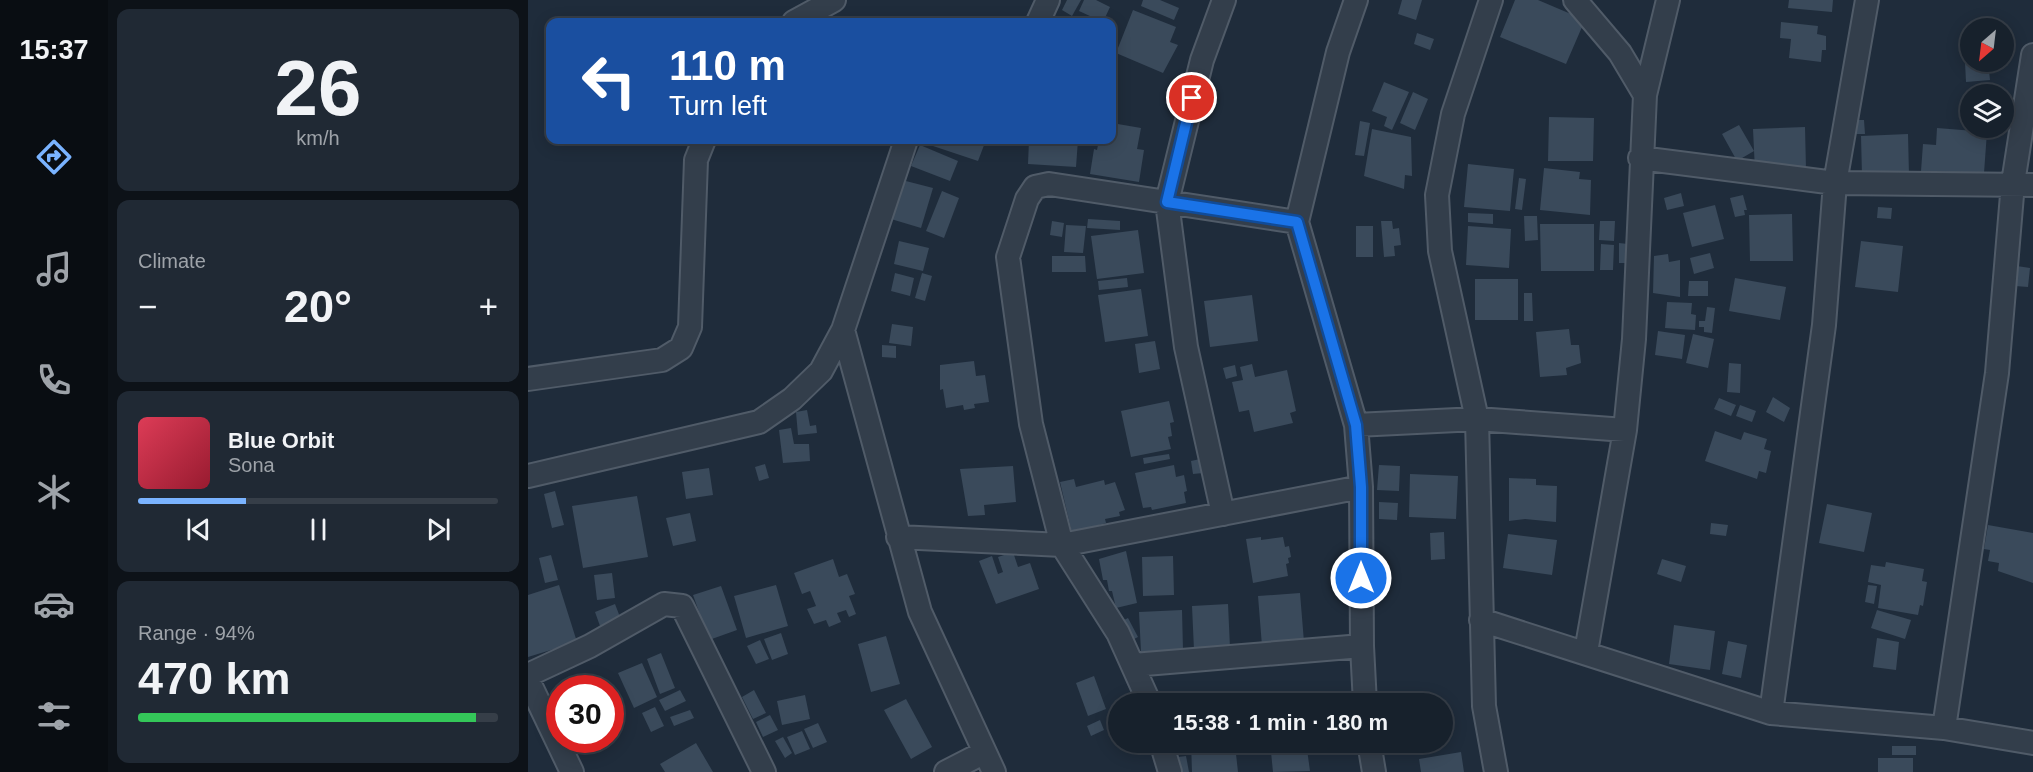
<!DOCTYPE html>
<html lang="en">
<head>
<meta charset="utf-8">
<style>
	:root { --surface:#17212c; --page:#202934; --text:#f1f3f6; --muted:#9ea3a9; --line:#363e48; --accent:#7ab3ff }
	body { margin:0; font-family:Arial,sans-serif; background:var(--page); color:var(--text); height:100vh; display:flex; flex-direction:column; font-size:22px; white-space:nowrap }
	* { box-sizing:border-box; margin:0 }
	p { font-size:20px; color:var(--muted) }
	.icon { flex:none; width:33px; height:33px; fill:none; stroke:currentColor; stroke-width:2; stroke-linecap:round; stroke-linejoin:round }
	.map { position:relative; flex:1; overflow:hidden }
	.panel { display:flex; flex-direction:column; gap:9px; padding:9px; background:#0d1218; width:420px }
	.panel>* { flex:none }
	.banner { position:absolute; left:18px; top:18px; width:570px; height:126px; border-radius:12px; box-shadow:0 3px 15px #0003,0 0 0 2px var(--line); background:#1a4fa0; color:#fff; overflow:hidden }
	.needle { width:39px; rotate:208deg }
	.controls { position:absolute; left:1432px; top:18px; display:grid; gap:12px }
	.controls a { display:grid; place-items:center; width:54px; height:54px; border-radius:50%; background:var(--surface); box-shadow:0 3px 15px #0003,0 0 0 2px var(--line); font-size:30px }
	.speed { position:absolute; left:18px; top:675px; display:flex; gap:12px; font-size:30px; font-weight:700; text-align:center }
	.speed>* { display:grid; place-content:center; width:78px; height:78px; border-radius:50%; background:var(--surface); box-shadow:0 3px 15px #0003,0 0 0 2px var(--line); line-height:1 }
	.speed .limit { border:9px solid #d22; background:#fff; color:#111 }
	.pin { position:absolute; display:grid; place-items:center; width:51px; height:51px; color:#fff; margin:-26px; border:3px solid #fff; border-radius:50%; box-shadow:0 2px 6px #0007 }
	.me { position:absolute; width:66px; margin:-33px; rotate:0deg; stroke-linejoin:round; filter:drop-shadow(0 0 4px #0008) }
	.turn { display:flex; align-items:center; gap:21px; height:126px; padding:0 24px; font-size:27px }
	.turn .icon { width:78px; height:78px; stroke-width:2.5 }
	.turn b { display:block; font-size:42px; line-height:51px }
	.big { font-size:45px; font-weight:600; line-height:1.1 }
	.panel .widget { flex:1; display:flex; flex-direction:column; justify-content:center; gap:9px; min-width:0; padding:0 21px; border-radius:12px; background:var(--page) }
	.panel .dial { align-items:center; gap:0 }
	.dial b { font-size:78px; line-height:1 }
	.song { display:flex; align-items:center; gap:18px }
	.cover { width:72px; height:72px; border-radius:9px; background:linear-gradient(135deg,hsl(350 70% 55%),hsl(350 70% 35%)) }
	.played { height:6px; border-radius:3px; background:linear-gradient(90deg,var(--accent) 30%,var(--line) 30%) }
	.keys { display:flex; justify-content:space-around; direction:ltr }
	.heat { display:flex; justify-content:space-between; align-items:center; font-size:33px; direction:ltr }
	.charge { height:9px; border-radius:4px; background:linear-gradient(90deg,#34c759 94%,var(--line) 0) }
	.trip { position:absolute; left:580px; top:693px; width:345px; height:60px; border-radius:30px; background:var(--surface); box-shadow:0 3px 15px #0003,0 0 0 2px var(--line); font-weight:600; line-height:60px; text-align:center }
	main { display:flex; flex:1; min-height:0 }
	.menu { display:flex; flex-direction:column; width:108px; justify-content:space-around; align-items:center; background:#090d12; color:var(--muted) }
	.menu .icon { width:42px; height:42px }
	.menu .on { color:var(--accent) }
	.menu b { font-size:27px; color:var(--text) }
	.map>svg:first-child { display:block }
	.building { fill:#3a4a5b }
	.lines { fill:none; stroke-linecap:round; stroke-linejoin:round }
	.minor-casing { stroke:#505b68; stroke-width:26 }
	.minor { stroke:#333e4b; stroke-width:22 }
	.route-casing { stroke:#114b97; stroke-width:15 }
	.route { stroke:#1a73e8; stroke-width:10 }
</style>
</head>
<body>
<main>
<nav class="menu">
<b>15:37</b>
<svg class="icon on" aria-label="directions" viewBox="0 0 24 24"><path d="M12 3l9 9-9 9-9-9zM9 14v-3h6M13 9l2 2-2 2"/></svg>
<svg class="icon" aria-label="music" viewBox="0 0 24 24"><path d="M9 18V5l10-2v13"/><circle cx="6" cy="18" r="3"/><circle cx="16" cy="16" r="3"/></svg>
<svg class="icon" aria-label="phone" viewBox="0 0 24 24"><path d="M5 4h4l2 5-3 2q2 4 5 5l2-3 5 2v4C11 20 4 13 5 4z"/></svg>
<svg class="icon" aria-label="climate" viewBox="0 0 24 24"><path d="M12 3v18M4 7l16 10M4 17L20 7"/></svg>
<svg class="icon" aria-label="car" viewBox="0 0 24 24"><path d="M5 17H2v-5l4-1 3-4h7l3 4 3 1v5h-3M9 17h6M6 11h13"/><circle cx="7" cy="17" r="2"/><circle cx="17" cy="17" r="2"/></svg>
<svg class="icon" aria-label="filters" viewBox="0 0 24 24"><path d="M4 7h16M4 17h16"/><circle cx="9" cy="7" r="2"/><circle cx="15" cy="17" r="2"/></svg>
</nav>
<section class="panel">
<div class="widget dial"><b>26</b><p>km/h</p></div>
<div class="widget"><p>Climate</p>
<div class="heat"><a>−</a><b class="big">20°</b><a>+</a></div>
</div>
<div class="widget">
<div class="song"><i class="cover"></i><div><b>Blue Orbit</b><p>Sona</p></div></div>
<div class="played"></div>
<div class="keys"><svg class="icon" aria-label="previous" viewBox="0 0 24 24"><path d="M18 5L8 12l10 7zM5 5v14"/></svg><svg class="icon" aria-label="pause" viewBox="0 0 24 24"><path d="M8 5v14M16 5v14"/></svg><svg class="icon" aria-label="next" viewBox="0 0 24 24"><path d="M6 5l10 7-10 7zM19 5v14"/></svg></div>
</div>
<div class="widget"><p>Range · 94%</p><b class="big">470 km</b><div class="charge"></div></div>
</section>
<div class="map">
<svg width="1505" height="772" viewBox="0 0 1505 772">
	<rect width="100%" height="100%" fill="#1f2c3b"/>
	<!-- building -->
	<path class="building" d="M539,0H553L544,16L534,10Z
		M556,0H568L582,7L575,22L551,11Z
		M615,0H632L651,8L646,20L613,6Z
		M874,0H894L888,20L870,14Z
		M987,0H1010L1057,20L1038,64L972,37Z
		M1261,0H1305L1304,12L1260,8Z
		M605,10L648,27L642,42L650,45L635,73L588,53Z
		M1253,22L1290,26L1289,34L1298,36V50H1294L1293,62L1261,58L1263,39L1252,38Z
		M889,33L906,39L902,50L886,44Z
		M1437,62H1460L1462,80L1438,82Z
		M856,82L881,92L864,130L856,126L859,117L844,111Z
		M885,92L900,99L887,130L872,123Z
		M1021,117L1066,118L1065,161H1020Z
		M1327,120H1336L1337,134H1327Z
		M832,121L842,123L836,156L827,155Z
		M584,123L613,128L609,149L616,150L611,182L562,174L566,149L569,150L571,140H584Z
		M1211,125L1226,151L1209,161L1194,134Z
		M1277,127L1278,169L1227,171L1225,129Z
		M1409,128L1459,132L1456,173L1393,171L1395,144L1408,145Z
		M844,129L883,137L884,176L877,175L876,189L836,176Z
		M1380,134L1381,175L1334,176L1333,136Z
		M404,140H458L450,161L402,145Z
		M501,140H550L548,167L500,164Z
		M392,145L430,161L422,181L383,166Z
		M940,164L986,169L982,211L936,207Z
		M1016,168L1052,172L1051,179L1063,180L1062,215L1012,210Z
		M991,178L998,179L994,210L987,209Z
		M374,180L405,188L393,228L363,219Z
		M414,191L431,198L416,238L398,231Z
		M1153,193L1156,206L1139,210L1136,198Z
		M1215,195L1219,210H1216L1217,215L1207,217L1202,198Z
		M1187,205L1196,239L1164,247L1155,213Z
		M1350,207L1364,208L1363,219L1349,218Z
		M940,213L965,214V224L940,222Z
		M1264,214L1265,261H1222L1221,215Z
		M996,216H1009L1010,240L997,241Z
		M560,219L592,221V230L559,228Z
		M524,221L536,223L534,237L522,235Z
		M853,221H864L865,229L871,228L873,245L866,246L867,256L856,257Z
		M1072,221H1087L1086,241L1071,240Z
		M1012,224H1066V271H1013Z
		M538,225L558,226L555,253L536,252Z
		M828,226H845V257H828Z
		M940,226L983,229L981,268L938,265Z
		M610,230L616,273L569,279L563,236Z
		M371,241L401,248L395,271L366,264Z
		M1333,241L1375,246L1370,292L1327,287Z
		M1091,243L1100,244V263H1091Z
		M1073,244L1086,245L1085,270H1072Z
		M1182,253L1186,268L1166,274L1162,258Z
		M1140,254L1141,262L1152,260V297L1125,293L1126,256Z
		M524,256H557L558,272H524Z
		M1489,266L1502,268L1500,287L1487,286Z
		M367,273L386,278L382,296L363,291Z
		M394,273L404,276L397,301L387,298Z
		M599,278L600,287L571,290L570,281Z
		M1207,278L1258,287L1252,320L1201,311Z
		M947,279H990V320H947Z
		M1161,281H1180V296H1160Z
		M613,289L620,336L577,342L570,295Z
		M996,293H1004L1005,321H996Z
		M724,295L730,341L682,347L676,301Z
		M1139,302L1164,303L1163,314L1168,315L1167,330L1137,328Z
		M1179,307L1187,308L1184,333L1176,332V327H1171V321H1177Z
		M364,324L385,327L383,346L361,343Z
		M1041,329L1043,345H1051L1053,363L1038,368L1039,375L1012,377L1008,332Z
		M1130,331L1157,335L1154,359L1127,355Z
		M1165,334L1186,339L1180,368L1158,363Z
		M627,341L632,369L611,373L607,344Z
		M354,345L368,346V358L354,357Z
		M446,361L448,376L457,375L461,402L446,404L447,408L436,410L435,405L418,408L415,389L412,390V365Z
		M1201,363L1213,364L1212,393L1199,392Z
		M724,364L727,377L759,370L768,411L762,413L765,423L726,432L721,410L711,412L704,382L715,380L712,367Z
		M707,365L709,376L698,379L695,368Z
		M1245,397L1262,408L1256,422L1238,412Z
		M1191,398L1208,405L1203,416L1186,409Z
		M641,401L646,422L642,423L644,436L640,437L643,449L603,457L593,411Z
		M1212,405L1228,411L1224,422L1208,416Z
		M279,410L282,426L288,425L289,433L270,435L268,412Z
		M263,428L266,444H281L282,461L255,463L251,430Z
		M1187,431L1213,440L1216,432L1239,439L1236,449L1243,451L1238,473L1231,471L1229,479L1177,461Z
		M641,454L642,459L616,464L615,458Z
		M672,459L675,473L665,474L663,461Z
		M237,464L241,478L231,481L227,467Z
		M646,465L648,477L656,475L659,491L656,492L658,503L624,510L623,507L615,508L607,473Z
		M851,465L872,466L871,491L849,490Z
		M485,466L488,502L456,505L457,515L440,516L432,469Z
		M181,468L185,495L158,499L154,472Z
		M882,474L930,476L928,519L881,517Z
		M981,478L1008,479V485L1029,486L1028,522L997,519L981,521Z
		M546,479L548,487L576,480L577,485L587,482L597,510L591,512L592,516L577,519L578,523L544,533L532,482Z
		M27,491L36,525L24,528L16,494Z
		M109,496L120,557L55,568L44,506Z
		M851,502L870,503L869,520L851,519Z
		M1299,504L1344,513L1336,552L1291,543Z
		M162,513L168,541L145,546L138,518Z
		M1183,523L1200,525L1198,536L1182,534Z
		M1460,525L1505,533V583L1470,571L1471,563L1460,561L1462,550L1456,549Z
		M916,532L917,559L903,560L902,533Z
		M980,534L1029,540L1024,575L975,568Z
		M733,537V540L755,537L757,547L761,546L763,557L760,558L761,563L758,564L760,576L725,583L718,539Z
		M598,551L609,603L588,608L584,591H581L579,580H575L571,559Z
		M485,552L490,567L502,563L511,589L468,604L451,561L464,556L470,574L475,572L470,557Z
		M23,555L30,580L17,583L11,558Z
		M645,556L646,595L615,596L614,557Z
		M305,559L311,577L319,574L327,594L321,596L328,614L321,617L318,610L309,613L313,622L301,627L298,620L286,624L279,609L288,606L282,591L274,594L266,573Z
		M1134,559L1158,566L1153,582L1129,574Z
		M1358,562L1396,569L1394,581L1399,582L1395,606L1392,605L1390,615L1350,608L1353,585L1340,582L1343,565L1357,567Z
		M84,573L87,598L69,600L66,575Z
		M31,585L49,642L0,657V595Z
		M248,585L260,626L218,638L206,596Z
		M1340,585L1349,586L1346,604L1337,602Z
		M193,586L209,630L181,640L165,595Z
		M772,593L776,642L734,646L730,596Z
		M87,604L92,617L72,626L67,612Z
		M700,604L702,648L666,650L664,606Z
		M654,610L655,650L613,652L611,612Z
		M1349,610L1383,620L1377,639L1343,628Z
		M600,618L610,637L600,642L590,623Z
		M1146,625L1187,631L1182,670L1141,664Z
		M253,633L260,654L244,660L236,639Z
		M358,636L372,684L343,692L330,644Z
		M1349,638L1371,642L1368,670L1345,667Z
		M232,640L241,659L228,664L219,646Z
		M1200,641L1219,645L1213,678L1194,674Z
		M133,653L147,688L132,694L119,659Z
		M114,663L129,697L106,708L90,673Z
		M566,676L578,709L560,716L548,683Z
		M152,690L158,701L137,711L131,700Z
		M226,690L238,713L225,719L214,697Z
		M277,695L282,719L254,725L249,701Z
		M378,699L404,747L383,759L356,710Z
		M776,699V704H732V702Z
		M127,707L136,726L123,732L114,713Z
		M162,710L166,718L146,726L142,717Z
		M242,715L250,730L235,737L228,722Z
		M572,720L576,730L563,736L559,726Z
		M290,723L299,742L285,748L276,729Z
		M274,731L282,749L267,755L259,737Z
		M255,737L264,753L257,758L247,741Z
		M663,742H712L713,754H708L710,772H664Z
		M742,742H778L782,771L745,772Z
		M168,743L185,772H137L132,764Z
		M1364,746H1388V755H1364Z
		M933,752L936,772H893L891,759Z
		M658,756L661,772H652L650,757Z
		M1350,758H1385V772H1350Z"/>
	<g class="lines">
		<!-- minor casing -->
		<g class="minor-casing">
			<path id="minor" d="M828,0L810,52L769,222L828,425L833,487L834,646L837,704
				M963,0L925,114L909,195L912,251L949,419L956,706L968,772
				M1047,0L1092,53L1117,95
				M266,22L306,0
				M510,22L520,0
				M1112,158L1307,183L1505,185
				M315,330L392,612L466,772
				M0,379L134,360L153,348L162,327L168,160L176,140
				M828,425L949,419L1097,430
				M0,476L231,422L264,399L293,371L315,330L378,140
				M695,514L658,347L639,202L674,60L696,0
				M370,537L534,545L833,487
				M953,620L1243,713L1416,728L1505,743
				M1058,652L1097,430L1106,339L1117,95L1140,0
				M605,665L834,646
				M0,675L62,646L136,604L154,606L236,772
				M0,680L44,772
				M622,704L590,633L534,545L503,424L480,257L499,199L507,187L521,184L769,222
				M1243,713L1296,325L1307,183L1339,0
				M1416,728L1469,373L1485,183L1505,55
				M633,742L642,772
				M841,742L846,772
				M418,772L455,753"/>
		</g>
		<!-- minor -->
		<use href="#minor" class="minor"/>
	</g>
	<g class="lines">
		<!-- route casing -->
		<g class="route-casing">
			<path id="route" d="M664,98L639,202L769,222L828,425L833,487V578"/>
		</g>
		<!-- route -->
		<use href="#route" class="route"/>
	</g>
</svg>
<div class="controls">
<a><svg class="needle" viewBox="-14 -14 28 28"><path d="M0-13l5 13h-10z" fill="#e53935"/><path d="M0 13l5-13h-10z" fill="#9ea3a9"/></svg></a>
<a><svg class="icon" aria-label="layers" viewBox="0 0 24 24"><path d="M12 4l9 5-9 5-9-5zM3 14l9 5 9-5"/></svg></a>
</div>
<div class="speed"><div class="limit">30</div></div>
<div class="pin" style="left:664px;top:98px;background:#d93025"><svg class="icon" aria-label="arrive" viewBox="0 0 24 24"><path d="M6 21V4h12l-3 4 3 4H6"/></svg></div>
<svg class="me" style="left:833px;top:578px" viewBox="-20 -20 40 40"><circle r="17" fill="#1a73e8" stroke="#fff" stroke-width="3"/><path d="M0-11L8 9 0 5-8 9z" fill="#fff"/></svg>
<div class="trip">15:38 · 1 min · 180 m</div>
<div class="banner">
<div class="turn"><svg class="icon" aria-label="left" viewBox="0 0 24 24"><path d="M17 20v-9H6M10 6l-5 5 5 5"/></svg><div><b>110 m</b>Turn left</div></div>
</div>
</div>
</main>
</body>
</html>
